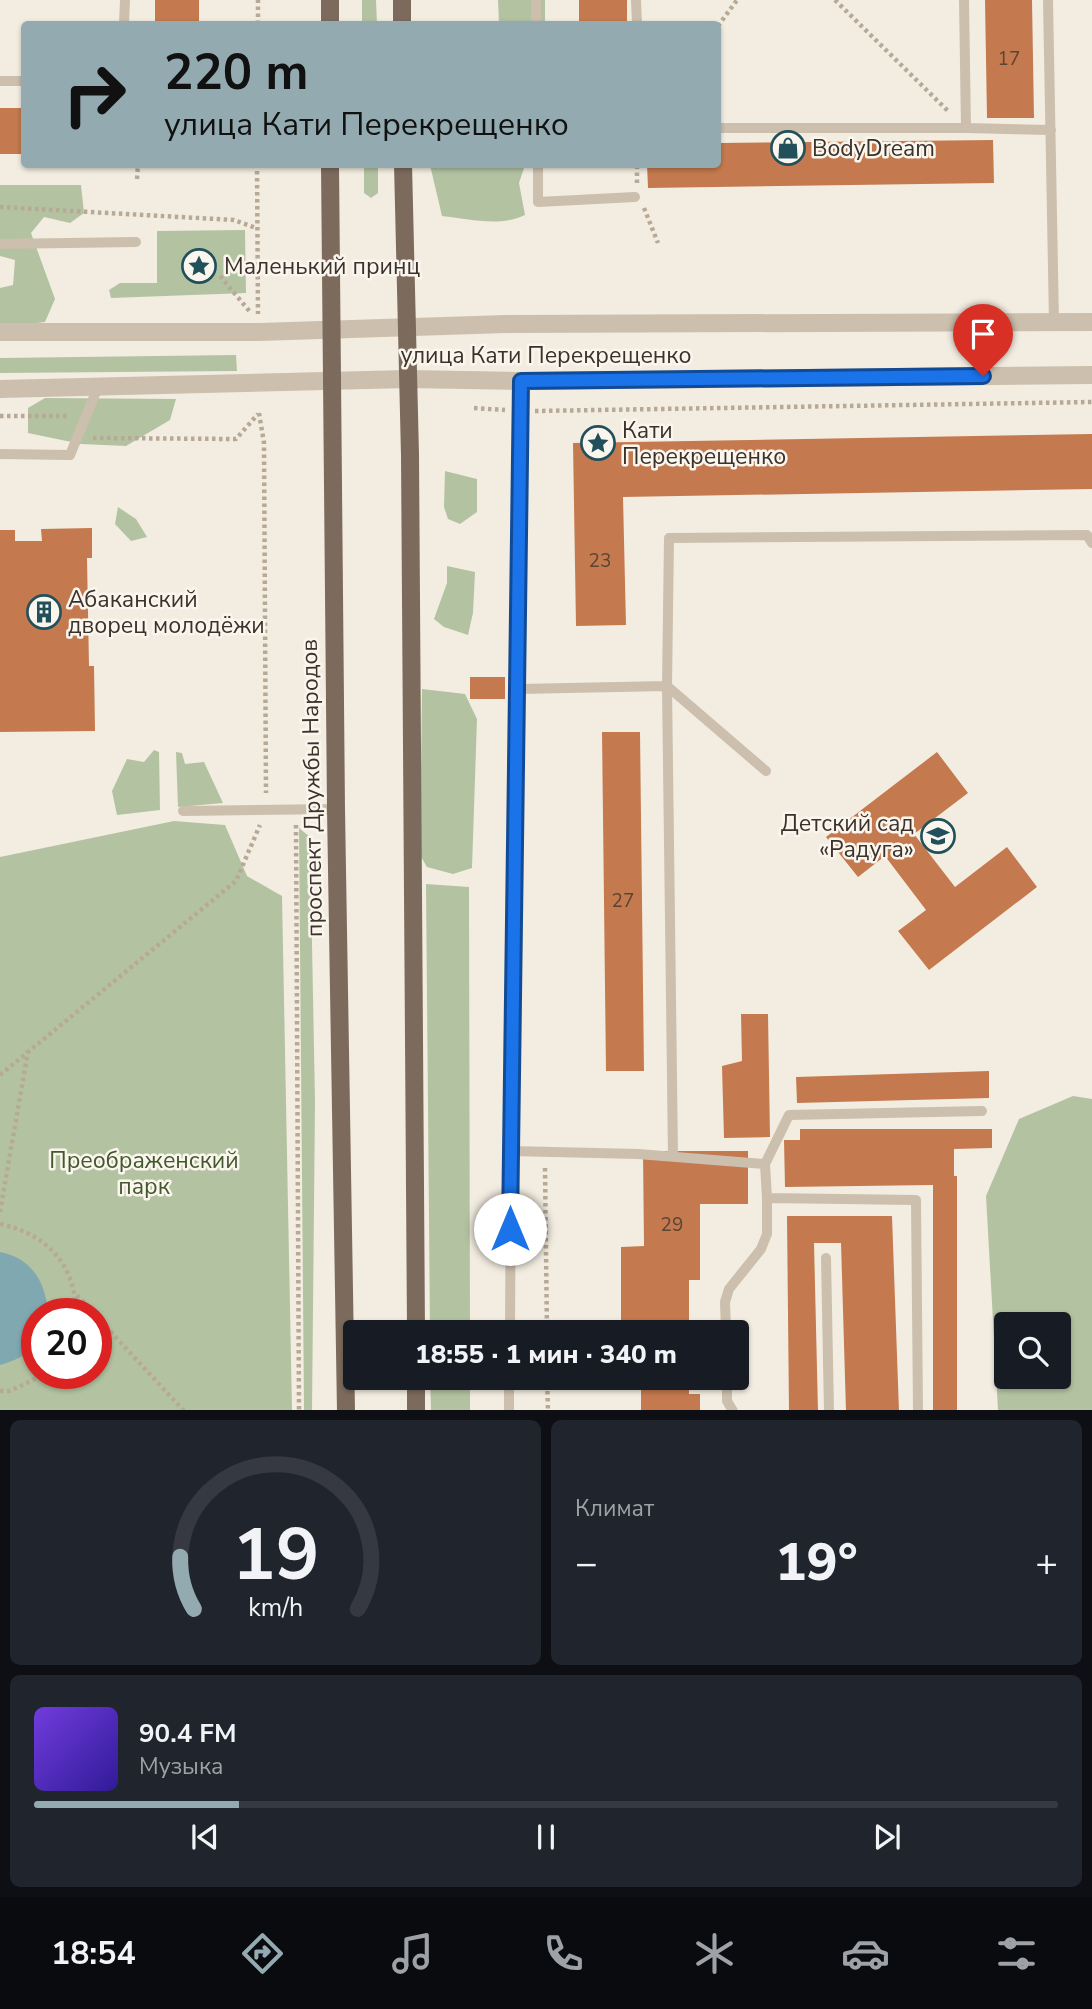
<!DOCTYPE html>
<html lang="ru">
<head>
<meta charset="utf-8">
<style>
	:root { --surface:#171b24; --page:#20242c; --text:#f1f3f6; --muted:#9ea1a6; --line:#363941; --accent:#93aab0 }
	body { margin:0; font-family:"Nunito Sans",sans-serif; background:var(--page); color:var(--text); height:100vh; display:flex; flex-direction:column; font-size:26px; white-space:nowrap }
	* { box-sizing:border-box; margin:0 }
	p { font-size:23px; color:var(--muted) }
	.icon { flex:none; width:38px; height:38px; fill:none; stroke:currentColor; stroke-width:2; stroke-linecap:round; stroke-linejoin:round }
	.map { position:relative; height:1410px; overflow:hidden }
	.drawer { display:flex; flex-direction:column; gap:10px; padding:10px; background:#0d0f14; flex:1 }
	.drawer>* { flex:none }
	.top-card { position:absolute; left:21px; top:21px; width:700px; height:147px; border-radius:7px; box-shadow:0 2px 5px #0004; background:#93aab0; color:#111; overflow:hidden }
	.tools { position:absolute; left:994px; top:1312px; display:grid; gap:14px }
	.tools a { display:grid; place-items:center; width:77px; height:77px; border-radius:7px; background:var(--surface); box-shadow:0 2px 5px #0004; font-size:35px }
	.speed { position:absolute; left:21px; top:1298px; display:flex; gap:14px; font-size:35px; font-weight:700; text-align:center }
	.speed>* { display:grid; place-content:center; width:91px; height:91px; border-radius:50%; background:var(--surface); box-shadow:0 2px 5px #0004; line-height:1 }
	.speed .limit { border:10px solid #d22; background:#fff; color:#111 }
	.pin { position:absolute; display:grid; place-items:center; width:60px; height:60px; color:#fff; margin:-72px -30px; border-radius:50% 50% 50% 0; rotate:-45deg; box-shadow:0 0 7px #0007 }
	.pin .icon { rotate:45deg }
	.me { position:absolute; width:77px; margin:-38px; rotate:0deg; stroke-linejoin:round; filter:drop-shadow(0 0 5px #0008) }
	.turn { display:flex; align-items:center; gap:24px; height:147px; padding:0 28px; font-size:32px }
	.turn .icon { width:91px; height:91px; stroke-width:2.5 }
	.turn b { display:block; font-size:49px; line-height:60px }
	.big { font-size:52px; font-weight:800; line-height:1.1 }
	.drawer .tile { flex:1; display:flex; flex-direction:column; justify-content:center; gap:10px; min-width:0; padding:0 24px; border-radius:10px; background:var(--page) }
	.drawer .dial { align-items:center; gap:0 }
	.dial svg { height:182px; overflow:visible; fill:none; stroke:var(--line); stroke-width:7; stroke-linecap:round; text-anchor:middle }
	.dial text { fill:var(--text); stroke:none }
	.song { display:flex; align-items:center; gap:21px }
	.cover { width:84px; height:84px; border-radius:10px; background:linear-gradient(135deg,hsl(260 70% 55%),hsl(250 70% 35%)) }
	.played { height:7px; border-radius:4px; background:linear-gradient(90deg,var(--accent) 20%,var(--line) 20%) }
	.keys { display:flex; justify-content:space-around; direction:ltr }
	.heat { display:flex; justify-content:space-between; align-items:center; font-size:38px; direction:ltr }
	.drawer .tiles { flex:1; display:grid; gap:10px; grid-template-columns:1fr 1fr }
	.tile:last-child { grid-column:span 2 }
	.trip { position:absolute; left:343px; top:1320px; width:406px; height:70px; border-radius:7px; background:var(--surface); box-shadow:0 2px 5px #0004; font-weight:800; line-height:70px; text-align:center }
	.tabs { display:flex; height:112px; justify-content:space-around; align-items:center; background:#090b0e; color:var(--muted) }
	.tabs .icon { width:49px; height:49px }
	.tabs .active { color:var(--accent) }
	.tabs b { font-size:32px; color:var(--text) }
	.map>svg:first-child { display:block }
	.green { fill:#b3c3a1; fill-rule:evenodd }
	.water { fill:#80a8b0 }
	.building { fill:#c47a4e }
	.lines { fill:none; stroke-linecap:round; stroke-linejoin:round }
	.path { stroke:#b8a997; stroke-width:4.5; stroke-dasharray:3.5 3.5; stroke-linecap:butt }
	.service { stroke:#ccbfad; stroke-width:10 }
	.tertiary { stroke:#ccbfad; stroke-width:18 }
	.primary { stroke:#7c6b5d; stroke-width:18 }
	.route-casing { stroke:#114b97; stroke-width:18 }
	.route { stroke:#1a73e8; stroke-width:12 }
	.labels { text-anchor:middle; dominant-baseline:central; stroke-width:5; stroke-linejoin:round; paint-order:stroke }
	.number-label { font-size:19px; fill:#5c4434 }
	.poi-label { font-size:23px; fill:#3a322b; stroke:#faf6ee; text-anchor:start }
	.street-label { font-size:23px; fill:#3a322b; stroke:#faf6ee }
	.park-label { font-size:23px; fill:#44582f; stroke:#faf6ee }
</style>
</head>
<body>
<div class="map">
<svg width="1092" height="1411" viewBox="0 0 1092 1411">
	<rect width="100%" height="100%" fill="#f3ede1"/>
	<!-- green -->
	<path class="green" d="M362,0H376L377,24H362Z
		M498,0H545V24H499Z
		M364,165H378V193L371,198L364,193Z
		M430,165H525L519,183L525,215C501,227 468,219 442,216Z
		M0,185H81L84,213L70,223L44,217L31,233L55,299L45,322L0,328V288L13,285L15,260L0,256Z
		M245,230L246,293L111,298L109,290L120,283H157V231Z
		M236,355L237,371L0,373V358Z
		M45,398L176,399L170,420L126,446L81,444L28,433V408Z
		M445,471L477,479V512L460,524L448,519L444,507Z
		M118,507L136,519L147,537L131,541L115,524Z
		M447,566L475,572L473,613L468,635L444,627L434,619L447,583Z
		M422,689L465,694L477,719L472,868L453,874L427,867L420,855Z
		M154,750L159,752L160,810L117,815L112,791L127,759L144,762Z
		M176,752L182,753L185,764L204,762L223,803L178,807Z
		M174,821L225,825L247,876L282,896L292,1410H0V857ZM37,1314H96V1374H37Z
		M299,828L310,837L315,1102L312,1411L304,1410Z
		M426,884L469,887L470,1332H430Z
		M1073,1096L1092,1099V1410H998L986,1196L1019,1119ZM1006,1325H1059V1377H1006Z
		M430,1377H470V1410H431Z"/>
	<!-- water -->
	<path class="water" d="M0,1252C31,1258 45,1281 48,1311V1314H37C37,1348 33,1355 0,1365Z"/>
	<!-- building -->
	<path class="building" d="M155,0H199V24H155Z
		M579,0H627V24H579Z
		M985,0H1032L1034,118H987Z
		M0,108H24V154H0Z
		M993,140L994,183L648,188L647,164H718V143Z
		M1092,434V489L623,497L626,625L576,626L573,443Z
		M92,528V558H87L89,666H94L95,731L0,732V530H15V541H42L41,529Z
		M470,677H505V699H470Z
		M602,732H640L644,1071H606Z
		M937,752L968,793L914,834L955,887L1007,847L1037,887L929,970L898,931L926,910L885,856L858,877L826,837Z
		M741,1014H768L770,1137L724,1138L722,1066L742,1061Z
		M989,1071V1098L797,1103L796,1077Z
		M800,1129H992V1148L954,1149V1176H957V1411H933V1185L785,1187L784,1140H800Z
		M643,1151H748V1204H700V1280H689V1332H621V1247L644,1246Z
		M787,1216H892L899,1411H846L841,1243H814L818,1411H789Z
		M622,1377H689V1394H700V1411H641V1387H622Z"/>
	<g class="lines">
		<!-- path -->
		<path class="path" d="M835,0L948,111
			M258,24V0
			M718,26L737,0
			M257,164L258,314
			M137,179L138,164
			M637,183V164
			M0,207L234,220L256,228
			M644,208L658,243
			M220,276L251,313
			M474,408L505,410
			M535,411L1092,402
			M259,413L264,443L266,793
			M0,416H67
			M93,438L236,439L258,414
			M296,825L299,1411
			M0,1075L236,881L260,825
			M545,1168L547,1332
			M0,1212L28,1051
			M0,1224C47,1234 76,1265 76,1314
			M77,1295L95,1314
			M96,1316L184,1411
			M547,1377L548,1411
			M0,1391H10L45,1374"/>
		<!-- service -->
		<path class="service" d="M536,0V24
			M636,0L637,24
			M1048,0L1054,323
			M124,24L125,0
			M0,81H24
			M718,128H966L964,0
			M966,128L1051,130
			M538,164V202L635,197
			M0,244L136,242
			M0,454L70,455L98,387
			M519,689L667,686L673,1156
			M766,771L667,686L669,538L1087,535L1092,543
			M183,811L336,809
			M511,1151L521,381
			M765,1164L789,1115L982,1111
			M826,1258L829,1411
			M510,1332L511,1151L638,1154L765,1164L767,1198L916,1200L918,1411
			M726,1332L725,1302L729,1289L761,1249L767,1234V1198
			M727,1377V1401L733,1411
			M509,1411V1377"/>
		<!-- tertiary -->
		<path class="tertiary" d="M0,332H259L506,324L1092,322
			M0,389L407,379L521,381L1092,375"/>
		<!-- primary -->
		<path class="primary" d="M330,0V24
			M402,0V24
			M330,164L336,809L346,1411
			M403,164L410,455L416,1332
			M416,1377V1411"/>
	</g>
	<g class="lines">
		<!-- route casing -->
		<g class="route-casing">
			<path id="route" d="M510,1229L521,381L983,376"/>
		</g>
		<!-- route -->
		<use href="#route" class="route"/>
	</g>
	<!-- icons -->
	<defs>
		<g id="shop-ring" transform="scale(1.75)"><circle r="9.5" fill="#faf6ee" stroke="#21505b" stroke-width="1.5"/><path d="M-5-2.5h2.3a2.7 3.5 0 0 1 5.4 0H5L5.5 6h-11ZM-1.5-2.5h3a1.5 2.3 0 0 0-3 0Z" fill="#21505b"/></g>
		<g id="sight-ring" transform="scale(1.75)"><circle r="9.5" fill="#faf6ee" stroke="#21505b" stroke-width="1.5"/><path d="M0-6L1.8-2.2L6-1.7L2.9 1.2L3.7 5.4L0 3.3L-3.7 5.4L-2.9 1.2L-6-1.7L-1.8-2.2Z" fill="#21505b"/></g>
		<g id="building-ring" transform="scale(1.75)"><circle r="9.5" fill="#faf6ee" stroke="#21505b" stroke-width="1.5"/><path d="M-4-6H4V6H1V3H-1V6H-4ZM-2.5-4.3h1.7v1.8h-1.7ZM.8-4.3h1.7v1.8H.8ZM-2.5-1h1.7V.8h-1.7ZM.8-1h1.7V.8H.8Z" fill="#21505b"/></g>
		<g id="school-ring" transform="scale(1.75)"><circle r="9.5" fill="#faf6ee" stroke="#21505b" stroke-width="1.5"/><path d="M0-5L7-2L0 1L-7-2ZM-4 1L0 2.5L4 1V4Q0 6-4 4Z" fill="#21505b"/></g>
	</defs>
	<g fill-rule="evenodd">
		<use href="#shop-ring" x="788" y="148"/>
		<use href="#sight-ring" x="199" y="266"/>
		<use href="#sight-ring" x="598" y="443"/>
		<use href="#building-ring" x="44" y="612"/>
		<use href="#school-ring" x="938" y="836"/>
	</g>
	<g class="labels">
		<!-- number labels -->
		<g class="number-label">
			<text x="1009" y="59">17</text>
			<text x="600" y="561">23</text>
			<text x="623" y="901">27</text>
			<text x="672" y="1225">29</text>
		</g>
		<!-- poi labels -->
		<g class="poi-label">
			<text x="812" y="148">BodyDream</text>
			<text x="224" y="266">Маленький принц</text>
			<text x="622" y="430">Кати<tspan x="622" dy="26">Перекрещенко</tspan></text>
			<text x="68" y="599">Абаканский<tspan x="68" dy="26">дворец молодёжи</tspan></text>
			<text x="914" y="823" text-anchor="end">Детский сад<tspan x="914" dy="26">«Радуга»</tspan></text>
		</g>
		<!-- street labels -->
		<g class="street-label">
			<text x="546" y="355">улица Кати Перекрещенко</text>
			<text transform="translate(312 788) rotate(-91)">проспект Дружбы Народов</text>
		</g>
		<!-- park labels -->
		<g class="park-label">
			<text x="144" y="1160">Преображенский<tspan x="144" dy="26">парк</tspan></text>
		</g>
	</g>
</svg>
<div class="tools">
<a><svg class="icon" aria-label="search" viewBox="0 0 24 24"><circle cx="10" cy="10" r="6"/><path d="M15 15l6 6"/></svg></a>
</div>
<div class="speed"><div class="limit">20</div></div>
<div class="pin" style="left:983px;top:376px;background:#d93025"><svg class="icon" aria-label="arrive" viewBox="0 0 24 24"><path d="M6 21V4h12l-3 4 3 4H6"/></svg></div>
<svg class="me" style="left:510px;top:1229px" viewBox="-20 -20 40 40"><circle r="19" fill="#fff"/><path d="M0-13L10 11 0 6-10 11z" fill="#1a73e8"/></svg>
<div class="trip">18:55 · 1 мин · 340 m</div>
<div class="top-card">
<div class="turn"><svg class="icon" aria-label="right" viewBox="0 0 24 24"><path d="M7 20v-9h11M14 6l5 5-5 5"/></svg><div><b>220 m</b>улица Кати Перекрещенко</div></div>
</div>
</div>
<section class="drawer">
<div class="tiles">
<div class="tile dial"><svg viewBox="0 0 100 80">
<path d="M14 69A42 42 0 1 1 86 69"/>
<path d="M14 69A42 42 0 0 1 8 46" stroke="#93aab0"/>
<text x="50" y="56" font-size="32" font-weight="700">19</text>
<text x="50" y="72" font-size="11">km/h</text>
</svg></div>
<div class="tile"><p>Климат</p>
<div class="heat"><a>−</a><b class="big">19°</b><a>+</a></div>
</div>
<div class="tile">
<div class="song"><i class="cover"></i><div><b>90.4 FM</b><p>Музыка</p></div></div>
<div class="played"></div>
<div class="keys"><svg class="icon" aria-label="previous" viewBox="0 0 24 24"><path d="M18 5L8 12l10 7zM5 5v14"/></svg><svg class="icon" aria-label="pause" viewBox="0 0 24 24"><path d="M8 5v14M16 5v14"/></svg><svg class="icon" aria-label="next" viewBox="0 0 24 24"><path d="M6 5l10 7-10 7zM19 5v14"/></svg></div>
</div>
</div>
</section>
<nav class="tabs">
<b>18:54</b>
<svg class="icon active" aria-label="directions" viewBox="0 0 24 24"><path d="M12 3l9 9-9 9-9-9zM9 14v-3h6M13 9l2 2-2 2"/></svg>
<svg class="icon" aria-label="music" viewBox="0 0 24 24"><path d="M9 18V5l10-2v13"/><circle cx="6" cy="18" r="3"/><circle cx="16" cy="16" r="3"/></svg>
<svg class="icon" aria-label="phone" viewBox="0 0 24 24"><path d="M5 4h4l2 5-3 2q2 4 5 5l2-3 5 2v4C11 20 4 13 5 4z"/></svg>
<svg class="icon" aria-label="climate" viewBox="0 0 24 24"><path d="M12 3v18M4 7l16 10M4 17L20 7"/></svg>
<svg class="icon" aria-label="car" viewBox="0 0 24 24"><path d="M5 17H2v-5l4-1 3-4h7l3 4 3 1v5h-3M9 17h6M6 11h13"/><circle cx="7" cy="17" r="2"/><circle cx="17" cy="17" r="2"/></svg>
<svg class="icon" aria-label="filters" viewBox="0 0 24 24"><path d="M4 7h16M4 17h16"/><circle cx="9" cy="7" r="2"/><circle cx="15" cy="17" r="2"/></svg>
</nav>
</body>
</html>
